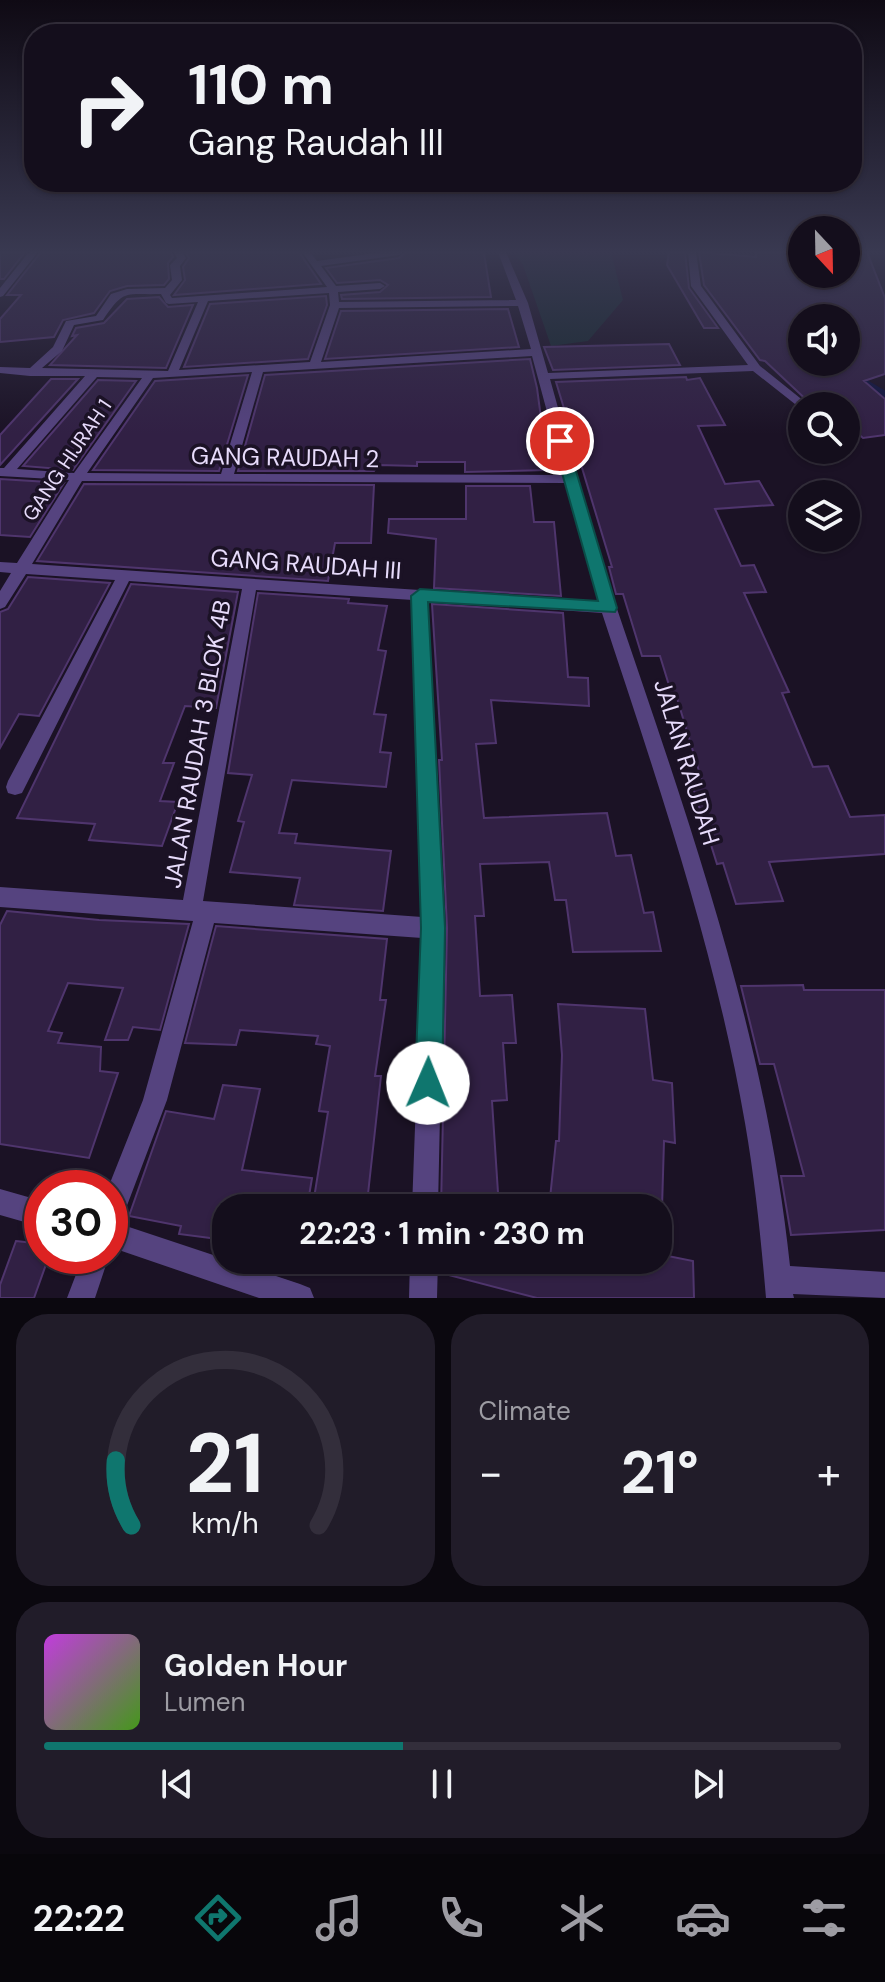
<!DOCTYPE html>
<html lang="en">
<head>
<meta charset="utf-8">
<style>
	:root { --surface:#140e1c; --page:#211c29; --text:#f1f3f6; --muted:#9d9ca3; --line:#332e3b; --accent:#0f766e }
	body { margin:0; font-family:"DM Sans",sans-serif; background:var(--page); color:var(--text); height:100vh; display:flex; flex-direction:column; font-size:30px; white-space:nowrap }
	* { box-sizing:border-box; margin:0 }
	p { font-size:26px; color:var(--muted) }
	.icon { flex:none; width:44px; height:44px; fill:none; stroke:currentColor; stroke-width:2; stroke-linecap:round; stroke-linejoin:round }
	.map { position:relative; height:1298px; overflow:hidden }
	.details { display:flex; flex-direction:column; gap:16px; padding:16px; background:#0b080f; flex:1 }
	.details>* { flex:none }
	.hud { position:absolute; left:24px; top:24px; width:838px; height:168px; border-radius:32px; box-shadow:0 2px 6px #0004,0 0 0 2px var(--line); background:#140e1c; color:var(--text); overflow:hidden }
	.needle { width:52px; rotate:158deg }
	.fabs { position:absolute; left:788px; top:216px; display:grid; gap:16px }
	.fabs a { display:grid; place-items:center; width:72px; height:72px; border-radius:50%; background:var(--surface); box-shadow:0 2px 6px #0004,0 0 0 2px var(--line); font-size:40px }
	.speed { position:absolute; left:24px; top:1170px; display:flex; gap:16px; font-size:40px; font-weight:700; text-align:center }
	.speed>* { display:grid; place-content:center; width:104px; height:104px; border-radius:50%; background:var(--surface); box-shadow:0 2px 6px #0004,0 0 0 2px var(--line); line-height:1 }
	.speed .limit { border:12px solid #d22; background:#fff; color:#111 }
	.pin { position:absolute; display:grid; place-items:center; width:68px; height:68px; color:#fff; margin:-34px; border:4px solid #fff; border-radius:50%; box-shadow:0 2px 8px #0007 }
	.me { position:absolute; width:88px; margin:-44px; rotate:1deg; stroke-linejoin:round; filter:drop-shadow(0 0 6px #0008) }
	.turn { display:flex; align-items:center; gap:28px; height:168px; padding:0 32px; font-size:36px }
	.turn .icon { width:104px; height:104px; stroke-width:2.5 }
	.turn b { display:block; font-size:56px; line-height:68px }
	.big { font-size:60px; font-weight:700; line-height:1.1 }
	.details .tile { flex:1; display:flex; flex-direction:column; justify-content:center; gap:12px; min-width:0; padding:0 28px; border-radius:32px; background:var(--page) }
	.details .dial { align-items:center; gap:0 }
	.dial svg { height:208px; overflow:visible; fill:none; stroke:var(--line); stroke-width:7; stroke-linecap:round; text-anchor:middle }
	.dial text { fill:var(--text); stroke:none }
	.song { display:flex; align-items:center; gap:24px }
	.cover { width:96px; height:96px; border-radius:12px; background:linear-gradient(135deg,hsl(290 70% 55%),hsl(100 70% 35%)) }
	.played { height:8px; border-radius:4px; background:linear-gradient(90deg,var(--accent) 45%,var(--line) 45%) }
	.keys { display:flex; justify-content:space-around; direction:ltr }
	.heat { display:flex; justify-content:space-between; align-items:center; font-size:44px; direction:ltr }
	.details .tiles { flex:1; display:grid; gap:16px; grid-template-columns:1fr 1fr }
	.tile:last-child { grid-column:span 2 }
	.trip { position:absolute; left:212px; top:1194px; width:460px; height:80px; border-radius:32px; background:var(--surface); box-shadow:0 2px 6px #0004,0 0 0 2px var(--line); font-weight:700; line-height:80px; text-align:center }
	.tabs { display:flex; height:128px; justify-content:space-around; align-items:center; background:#08060b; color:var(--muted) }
	.tabs .icon { width:56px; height:56px }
	.tabs .on { color:var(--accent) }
	.tabs b { font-size:36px; color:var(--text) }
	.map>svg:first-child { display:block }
	.green { fill:#16292f }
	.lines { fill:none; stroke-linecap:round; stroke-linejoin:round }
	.stream-far1 { stroke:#111540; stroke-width:5 }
	.stream { stroke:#111540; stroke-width:6 }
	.building { fill:#312044; stroke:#4f356d; stroke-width:2; fill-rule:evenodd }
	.minor { fill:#55437f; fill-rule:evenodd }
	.route { fill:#0f766e; stroke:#0a4d48; stroke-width:2 }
	.labels { text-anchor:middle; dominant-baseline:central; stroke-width:7; stroke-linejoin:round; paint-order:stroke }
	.far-street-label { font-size:20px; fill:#e7dbfb; stroke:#1b1225 }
	.street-label { font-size:24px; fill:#e7dbfb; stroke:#1b1225 }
</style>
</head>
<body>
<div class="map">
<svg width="885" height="1298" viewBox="0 0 885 1298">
	<rect width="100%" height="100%" fill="#1b1225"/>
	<!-- green -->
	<path class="green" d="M513,252H611L623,300L588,341L551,346L523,265Z"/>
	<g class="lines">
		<!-- stream-far1 -->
		<path class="stream-far1" d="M855,376L859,379"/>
		<!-- stream -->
		<path class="stream" d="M856,377L885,394"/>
	</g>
	<!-- building -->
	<path class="building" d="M0,252H25L4,279H0Z
		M41,252H171L173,257L168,263L169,279L164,285L127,286L110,291L94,313L63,320L54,337L0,342V319L21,295H7Z
		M185,252H299L321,284L174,295L185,280L183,267L189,258Z
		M406,252L484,253L491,297L342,299L341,295L380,292L388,285L380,280L337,283L326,268L399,258Z
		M669,252H685L689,288L718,328H704L667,265Z
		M699,252L756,257V252H802V274H846V252H867L885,298V374L864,381L885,399V435L863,438L854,430L846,432V406H813L765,361L760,360L704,285ZM802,318H846V362H802Z
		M326,296L327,305L308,359L184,367L210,304Z
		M159,297L168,307L193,305L166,368L50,365L77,335L72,336L76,328L104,323L127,299Z
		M508,309L519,347L325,359L341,311Z
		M669,344L680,365L553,370L544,347Z
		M530,359L537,388L548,470L465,472V462H417V466L378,465L374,471H238L265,375Z
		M248,375L219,471L93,470L155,381Z
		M686,377L687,380L700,378L725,425L698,426L725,484L759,481L773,505L715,509L741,566L754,565L766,592L744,593L789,692L782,693L813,767L828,766L850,817L885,815V854L769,862L783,901L736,904L723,863L717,864L691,781H702L676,695H672L660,656H642L623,594H616L609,567H612L556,382Z
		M51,379H78L0,465V435Z
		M98,380L136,381L73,470L23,466Z
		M0,479L64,483L30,537L0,535Z
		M84,484L374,485L371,543H335L328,581L37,561Z
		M466,486H530L534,522H554L561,596L434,588L436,539L388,533L389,519H466Z
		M28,577L110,583L39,716L19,714L0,748V612L8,609Z
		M131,584L238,592L216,708L185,706L163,763H174L160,801L178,802L162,846L89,840L95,824L17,818Z
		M258,593L349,599L348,603L387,606L378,650L386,651L374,714L386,715L380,752L391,753L386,787L292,780L279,833L297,834L295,843L391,851L383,911L294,905L300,878L230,872L244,822L238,821L252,775L228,773Z
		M432,604L563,613L568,677L588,678L589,706L491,700L496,743L476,744L484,818L607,813L616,856L631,855L644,913L653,912L661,951L573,952L566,900H555L549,862L480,864L484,916H475L480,996L512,995L516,1043H503L507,1100L492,1101L499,1208H441L447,928L439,760H442Z
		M7,911L99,920L189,924L160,1030L133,1027L128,1040H105L123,988L68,983L48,1031L62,1033L58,1043L101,1047L100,1071L118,1073L89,1158L0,1144V925Z
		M216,926L387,939L380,1000H386L375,1076H381L367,1203L314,1198L328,1112L319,1111L330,1046L316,1044L318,1036L240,1030L236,1045L185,1043Z
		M803,985L804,990H885V1230L791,1235L781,1176H804L774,1064H760L741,986Z
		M558,1004L645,1009L653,1080L672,1083L675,1143L664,1141L662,1208H549L556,1141H559L562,1055Z
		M223,1085L260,1089L242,1170L312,1178L307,1208H226V1240L179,1234L181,1226L129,1216L166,1111L214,1119Z
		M16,1241L42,1244V1256H49L34,1298H0V1285Z
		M658,1254L693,1261L694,1298H537L441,1273V1260H658Z"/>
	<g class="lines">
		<!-- minor -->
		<path class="minor" d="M29,252H38L3,296L0,297V288Z
			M174,252H182L186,258L180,266L182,280L170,295L172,298L327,287L302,252H310L317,261L382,252H403L399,255L321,266L336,286L380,283L385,286L380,289L338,292L339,302L516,300L498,252H506L528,303L548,373L748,365L691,286L688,252H696L701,286L760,366L810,406L800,408L753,371L550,379C571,453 589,528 614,600C688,818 766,1036 790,1266L885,1272V1298L793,1294L794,1298H766C761,1239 755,1181 745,1123C715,949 657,780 602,613L428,601L444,928L438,1208H412L422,938L214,923L167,1100L120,1224L300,1284L310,1288L314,1298H259L110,1247L108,1188L143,1100L193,921L0,907V887L183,900L242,589L129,581L22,793L15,795L8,793L6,787L8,781L115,580L26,574L5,607L0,609V591L11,573L0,572V562L17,563L69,480L0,476V468H4L85,376H30L0,373V367L30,368L53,347L66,321L96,316L111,294L127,289L165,288L172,280L170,265L177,258ZM329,293L330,305L310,362L179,370L208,301ZM161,294L166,303L169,304L198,302L168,371L42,368L62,351L74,325L103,320C124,289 124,295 161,294ZM518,306L531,349L321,362L339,308ZM532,356L564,475L234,474L263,372ZM252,372L221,474L87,473L153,378ZM97,377L142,378L74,473L17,469ZM82,481L566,483L599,602L32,564ZM256,590L413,600L422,917L203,901Z
			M0,1189L42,1201V1227L0,1215Z
			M83,1256H109L95,1298H67Z
			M410,1260H438L437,1298H409Z"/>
	</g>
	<!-- sky -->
	<linearGradient id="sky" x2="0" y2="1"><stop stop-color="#0f0a14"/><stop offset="0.58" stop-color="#393951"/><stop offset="1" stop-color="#393951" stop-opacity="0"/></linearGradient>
	<rect width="885" height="434" fill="url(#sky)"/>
	<!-- route -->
	<path class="route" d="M560,437L567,441L617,608L615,612L428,602L445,928L442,1083L438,1093L428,1097L419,1093L415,1083L421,928L411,596L420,589L598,601L553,441Z"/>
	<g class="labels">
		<!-- far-street labels -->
		<g class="far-street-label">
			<text transform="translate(67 460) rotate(-56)">GANG HIJRAH 1</text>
		</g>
		<!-- street labels -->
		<g class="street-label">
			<text transform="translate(285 457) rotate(1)">GANG RAUDAH 2</text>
			<text transform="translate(306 564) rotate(4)">GANG RAUDAH III</text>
			<text transform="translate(197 744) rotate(-80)">JALAN RAUDAH 3 BLOK 4B</text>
			<text transform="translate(687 762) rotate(73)">JALAN RAUDAH</text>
		</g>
	</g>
</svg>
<div class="fabs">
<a><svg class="needle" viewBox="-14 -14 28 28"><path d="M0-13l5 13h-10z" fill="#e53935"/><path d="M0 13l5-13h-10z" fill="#9d9ca3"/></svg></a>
<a><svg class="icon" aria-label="sound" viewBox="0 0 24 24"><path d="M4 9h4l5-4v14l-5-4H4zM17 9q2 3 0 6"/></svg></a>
<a><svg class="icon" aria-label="search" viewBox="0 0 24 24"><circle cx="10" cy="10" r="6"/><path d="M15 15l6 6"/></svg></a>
<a><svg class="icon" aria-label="layers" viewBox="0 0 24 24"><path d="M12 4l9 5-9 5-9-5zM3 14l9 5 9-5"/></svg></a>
</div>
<div class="speed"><div class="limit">30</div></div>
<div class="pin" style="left:560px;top:441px;background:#d93025"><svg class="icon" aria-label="arrive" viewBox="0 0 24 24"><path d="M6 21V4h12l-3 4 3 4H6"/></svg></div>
<svg class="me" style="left:428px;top:1083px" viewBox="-20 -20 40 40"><circle r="19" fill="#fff"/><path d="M0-13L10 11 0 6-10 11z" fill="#0f766e"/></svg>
<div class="trip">22:23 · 1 min · 230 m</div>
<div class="hud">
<div class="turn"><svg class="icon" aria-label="right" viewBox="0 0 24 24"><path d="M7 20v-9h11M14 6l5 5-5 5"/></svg><div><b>110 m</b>Gang Raudah III</div></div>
</div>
</div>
<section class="details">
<div class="tiles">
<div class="tile dial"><svg viewBox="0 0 100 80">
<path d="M14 69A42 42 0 1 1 86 69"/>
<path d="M14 69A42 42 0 0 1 8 44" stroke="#0f766e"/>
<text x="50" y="56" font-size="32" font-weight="700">21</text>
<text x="50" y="72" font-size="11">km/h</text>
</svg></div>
<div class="tile"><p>Climate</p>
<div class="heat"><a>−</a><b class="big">21°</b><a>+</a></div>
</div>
<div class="tile">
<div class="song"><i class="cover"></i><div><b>Golden Hour</b><p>Lumen</p></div></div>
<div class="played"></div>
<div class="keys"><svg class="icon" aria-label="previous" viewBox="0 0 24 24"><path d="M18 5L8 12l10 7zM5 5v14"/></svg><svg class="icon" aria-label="pause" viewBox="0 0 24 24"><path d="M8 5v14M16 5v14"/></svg><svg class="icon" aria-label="next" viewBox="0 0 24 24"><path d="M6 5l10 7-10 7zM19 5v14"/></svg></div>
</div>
</div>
</section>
<nav class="tabs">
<b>22:22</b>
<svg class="icon on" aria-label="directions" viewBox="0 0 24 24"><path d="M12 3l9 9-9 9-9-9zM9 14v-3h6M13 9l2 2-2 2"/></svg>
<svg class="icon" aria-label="music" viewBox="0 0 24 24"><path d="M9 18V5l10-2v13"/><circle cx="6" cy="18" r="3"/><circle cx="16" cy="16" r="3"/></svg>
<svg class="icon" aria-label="phone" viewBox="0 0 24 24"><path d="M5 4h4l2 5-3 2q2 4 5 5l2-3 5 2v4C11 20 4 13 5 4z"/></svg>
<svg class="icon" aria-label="climate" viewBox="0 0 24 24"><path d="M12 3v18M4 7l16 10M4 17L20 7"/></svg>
<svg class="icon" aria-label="car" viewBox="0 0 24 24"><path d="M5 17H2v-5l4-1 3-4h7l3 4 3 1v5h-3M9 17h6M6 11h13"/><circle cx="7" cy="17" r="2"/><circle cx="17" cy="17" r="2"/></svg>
<svg class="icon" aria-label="filters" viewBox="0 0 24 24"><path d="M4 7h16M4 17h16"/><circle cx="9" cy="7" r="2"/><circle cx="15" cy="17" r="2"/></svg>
</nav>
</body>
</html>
